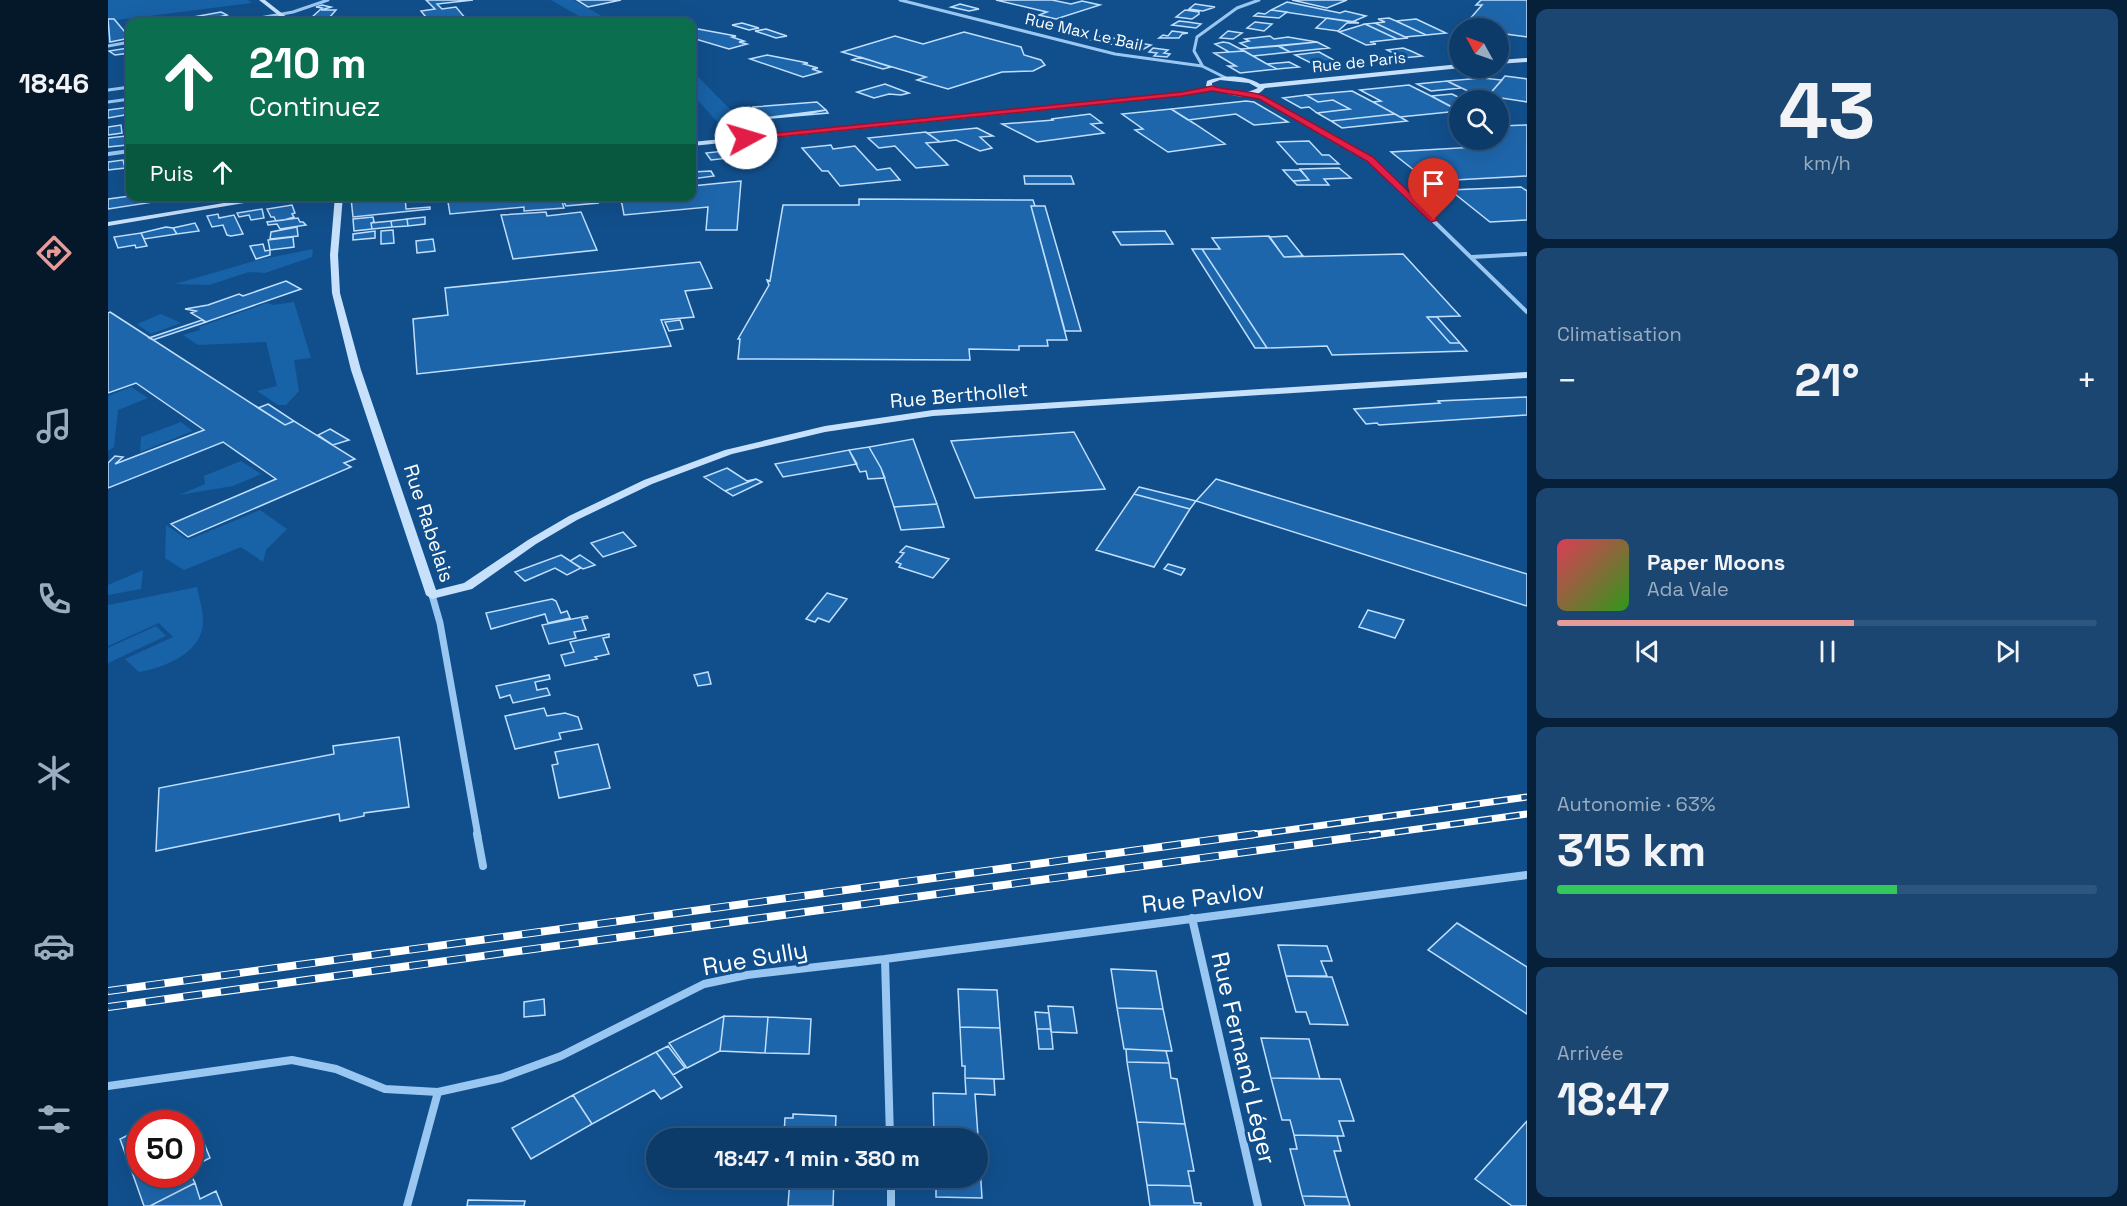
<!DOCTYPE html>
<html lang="fr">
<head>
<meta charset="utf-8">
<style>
	:root { --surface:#0d3b69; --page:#1b4671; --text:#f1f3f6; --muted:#9aadc0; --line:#2d557d; --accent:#e69b98 }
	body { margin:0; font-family:"Space Grotesk",sans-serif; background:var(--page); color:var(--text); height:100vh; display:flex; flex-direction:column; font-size:22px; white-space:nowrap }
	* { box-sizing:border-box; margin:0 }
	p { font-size:20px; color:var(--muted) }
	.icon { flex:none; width:33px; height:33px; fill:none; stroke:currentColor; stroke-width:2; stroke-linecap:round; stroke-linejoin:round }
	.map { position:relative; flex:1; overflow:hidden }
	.side { display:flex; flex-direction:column; gap:9px; padding:9px; background:#07203a; width:600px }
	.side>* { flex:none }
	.banner { position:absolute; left:18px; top:18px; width:570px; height:183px; border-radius:12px; box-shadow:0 6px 24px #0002,0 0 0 2px var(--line); background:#0b6e4f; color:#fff; overflow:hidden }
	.needle { width:39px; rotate:310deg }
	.tools { position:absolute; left:1341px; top:18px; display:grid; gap:12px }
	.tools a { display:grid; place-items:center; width:60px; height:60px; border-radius:50%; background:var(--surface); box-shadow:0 6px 24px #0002,0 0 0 2px var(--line); font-size:30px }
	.speed { position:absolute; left:18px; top:1110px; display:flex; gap:12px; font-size:30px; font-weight:700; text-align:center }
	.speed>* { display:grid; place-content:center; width:78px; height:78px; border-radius:50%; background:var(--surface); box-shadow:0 6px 24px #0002,0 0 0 2px var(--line); line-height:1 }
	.speed .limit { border:9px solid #d22; background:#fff; color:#111 }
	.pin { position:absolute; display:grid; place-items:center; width:51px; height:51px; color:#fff; margin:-62px -26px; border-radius:50% 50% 50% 0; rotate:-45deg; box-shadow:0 0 6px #0007 }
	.pin .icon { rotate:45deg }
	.me { position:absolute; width:66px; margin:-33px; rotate:84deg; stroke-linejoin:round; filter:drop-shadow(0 0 4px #0008) }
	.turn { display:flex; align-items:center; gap:21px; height:126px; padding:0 24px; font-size:27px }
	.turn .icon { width:78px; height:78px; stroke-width:2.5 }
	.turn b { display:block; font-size:42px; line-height:51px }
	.then { display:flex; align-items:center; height:57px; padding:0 24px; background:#0003; gap:12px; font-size:22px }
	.big { font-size:45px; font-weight:800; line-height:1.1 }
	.side .tile { flex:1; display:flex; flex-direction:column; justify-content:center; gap:9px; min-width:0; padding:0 21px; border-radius:12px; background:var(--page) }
	.side .dial { align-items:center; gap:0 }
	.dial b { font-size:78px; line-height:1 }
	.song { display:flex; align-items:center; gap:18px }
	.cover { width:72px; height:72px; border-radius:9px; background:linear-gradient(135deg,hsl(350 70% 55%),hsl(110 70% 35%)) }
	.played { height:6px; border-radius:3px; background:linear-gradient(90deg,var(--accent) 55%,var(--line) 55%) }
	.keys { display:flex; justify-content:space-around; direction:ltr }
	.heat { display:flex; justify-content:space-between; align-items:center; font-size:33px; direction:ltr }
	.charge { height:9px; border-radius:4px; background:linear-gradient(90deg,#34c759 63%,var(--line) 0) }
	.trip { position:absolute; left:538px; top:1128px; width:342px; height:60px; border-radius:30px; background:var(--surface); box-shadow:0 6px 24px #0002,0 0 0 2px var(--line); font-weight:800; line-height:60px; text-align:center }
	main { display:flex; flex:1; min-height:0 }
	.dock { display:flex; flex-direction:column; width:108px; justify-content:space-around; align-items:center; background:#05182a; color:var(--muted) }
	.dock .icon { width:42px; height:42px }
	.dock .current { color:var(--accent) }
	.dock b { font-size:27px; color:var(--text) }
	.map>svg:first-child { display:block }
	.green { fill:#1862a7 }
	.building { fill:#1e66ac; stroke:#c0dffd; stroke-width:1.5 }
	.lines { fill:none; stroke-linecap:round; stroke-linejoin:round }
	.street-far3 { stroke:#99c7f2; stroke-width:3 }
	.street-far2 { stroke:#99c7f2; stroke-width:4 }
	.street-far1 { stroke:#99c7f2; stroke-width:7 }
	.street { stroke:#99c7f2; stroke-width:8 }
	.secondary { fill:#c7e1fc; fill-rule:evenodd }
	.rail-far1-casing { stroke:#fff; stroke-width:7 }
	.rail-casing { stroke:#fff; stroke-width:8 }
	.rail-far1 { stroke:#114f8c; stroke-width:4.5; stroke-dasharray:14; stroke-linecap:butt }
	.rail { stroke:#114f8c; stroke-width:6; stroke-dasharray:19; stroke-linecap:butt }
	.route { fill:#e11d48; stroke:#92132f; stroke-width:1.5 }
	.labels { text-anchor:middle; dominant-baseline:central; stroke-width:6; stroke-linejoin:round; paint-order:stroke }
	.far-street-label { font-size:16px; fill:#fff; stroke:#114f8c }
	.street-label { font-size:20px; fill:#fff; stroke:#114f8c }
	.near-street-label { font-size:24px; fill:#fff; stroke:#114f8c }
</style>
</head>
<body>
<main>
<nav class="dock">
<b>18:46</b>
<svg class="icon current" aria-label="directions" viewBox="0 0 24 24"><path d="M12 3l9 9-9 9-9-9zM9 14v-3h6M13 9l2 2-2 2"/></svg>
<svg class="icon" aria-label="music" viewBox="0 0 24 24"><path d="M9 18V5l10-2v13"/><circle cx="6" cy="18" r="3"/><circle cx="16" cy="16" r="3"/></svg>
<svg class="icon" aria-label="phone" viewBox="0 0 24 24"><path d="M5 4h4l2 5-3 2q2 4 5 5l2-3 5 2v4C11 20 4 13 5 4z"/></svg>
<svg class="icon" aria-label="climate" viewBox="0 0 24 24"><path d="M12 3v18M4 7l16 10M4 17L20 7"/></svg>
<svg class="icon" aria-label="car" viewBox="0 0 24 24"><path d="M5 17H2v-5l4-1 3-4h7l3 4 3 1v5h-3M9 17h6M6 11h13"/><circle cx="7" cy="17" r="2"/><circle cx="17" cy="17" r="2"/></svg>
<svg class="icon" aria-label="filters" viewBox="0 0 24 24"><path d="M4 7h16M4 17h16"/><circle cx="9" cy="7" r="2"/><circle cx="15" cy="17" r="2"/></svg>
</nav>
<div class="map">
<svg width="1419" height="1206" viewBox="0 0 1419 1206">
	<rect width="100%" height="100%" fill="#114f8c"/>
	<!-- green -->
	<path class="green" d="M0,0H140L144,3L9,20L22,38L0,42Z
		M443,0H466L504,22H481Z
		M584,71L645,132L620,134L584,94Z
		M205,249L204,257L157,273L141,272L101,285L67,284L150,260Z
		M186,302L203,358L186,360L191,391L178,405H170L149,391L169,386L158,342L90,345L75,335L92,330L91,327L159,303L165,305Z
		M53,314L73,323L43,334L29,324Z
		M23,387L40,398L10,410L6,447L0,451V396Z
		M73,422L85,431L32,452L33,437Z
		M133,461L153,474L125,486L71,495L97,484L96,476Z
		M152,510L179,529L158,550L155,562L133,547L76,570L57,558L58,525L80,540Z
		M35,570L33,589L0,595V585Z
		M89,587C91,597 95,609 95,620C96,652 58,667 31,672L17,659L65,637L51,623L0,646V605Z
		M48,626L58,636L0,663V648Z"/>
	<!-- building -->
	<path class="building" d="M318,0H365L329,4L334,9L348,7L358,19L344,22L358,20L360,22H322L313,11L327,9Z
		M469,0H513L480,7Z
		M888,0H944L963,4L974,1L992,5L948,19L931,15L939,12Z
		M1184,0H1239L1219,8Z
		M1373,0H1419V37L1390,33V28H1354L1374,5H1368Z
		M1179,2L1232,13L1237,11L1258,16L1244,22L1163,10Z
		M852,4L871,9L861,11L843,7Z
		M1087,4L1107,7L1095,11L1081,9Z
		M214,5L223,7L213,10H228L221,18H203L214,8L208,7Z
		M1077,10L1091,12V14L1084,19L1068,17Z
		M1163,10L1179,12L1171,18L1146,16L1150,13L1157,14Z
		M113,12L119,15L92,22L63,21Z
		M1219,18L1247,22L1251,23H1239L1230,31L1208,28Z
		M1281,18L1288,21L1318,35L1297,37L1267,23L1277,22L1270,19Z
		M0,19H6L22,38L2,42Z
		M1308,19L1338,33L1318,35L1288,21Z
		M1071,21L1080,22L1093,24L1088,28L1064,25Z
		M1147,22L1164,24L1156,31L1139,28Z
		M634,23L651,28L641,30L624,25Z
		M1267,23L1297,37L1300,38L1289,39L1257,24Z
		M1257,24L1289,39L1262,42L1268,44L1258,45L1231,32Z
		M590,29L628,36L624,37L636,41L631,42L639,44L621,49L584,38V30Z
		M658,29L679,36L668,38L647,31Z
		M1064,31L1080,33L1074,34L1071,38H1051L1055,35L1060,36Z
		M1120,31L1134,33L1125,39L1112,38Z
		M856,32L913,47L916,55L933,60L937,65L925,71L894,72L840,89L809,80L818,77L734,52L787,36L815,44Z
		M992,36H995L1015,40L1007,45L983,40Z
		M1162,36L1166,39L1180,37L1209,42L1141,48L1132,43L1141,41L1137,39Z
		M1015,40L1022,41L1043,45L1034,50L1007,44Z
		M1115,42L1121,43L1136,51L1121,52L1107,44Z
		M1209,42L1221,48L1182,52L1171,46Z
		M1170,46L1182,52L1145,56L1133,49Z
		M20,48L22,49V53L7,55L1,51Z
		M1045,48L1060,50L1056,53L1062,54L1059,57L1046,56L1049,53L1041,52Z
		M1295,48L1303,51L1314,56L1295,58L1279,50Z
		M1136,51L1159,64L1169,69L1132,73L1120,66H1128L1106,53Z
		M1211,52L1233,64L1209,66L1187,55Z
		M659,55L700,63L696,64L710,68L704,69L713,72L695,77L642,59Z
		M752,57L783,67L775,69L744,60Z
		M1181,62L1191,67L1169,69L1159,64Z
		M1397,76L1419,79V102L1380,96Z
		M1374,78L1394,80L1380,96L1364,93L1339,81Z
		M1339,81L1353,88L1323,91L1309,84Z
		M777,84L801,93L793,95L781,94L766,98L749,92Z
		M1301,85L1323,96L1351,111L1292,117L1265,102L1273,101L1252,90Z
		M1244,91L1265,102L1287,114L1223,121L1209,113L1242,109L1225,100L1210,102L1198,95Z
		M1344,94L1356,100H1352V111L1323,96Z
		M1198,95L1210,102L1225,100L1242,109L1209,113L1201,107L1193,108L1175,98Z
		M1138,101L1146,102L1180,122L1146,125L1128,114L1080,120L1063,109Z
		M709,102L718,110L641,120L634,111L647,110L645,107Z
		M22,107V114L0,118V110Z
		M1063,109L1087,124L1117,144L1060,152L1027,130L1035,129L1014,114Z
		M718,110L720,113L641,120L703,113Z
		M982,114L994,123L983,124L996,133L929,142L894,124L946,120L943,119Z
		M1287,114L1299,121L1234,128L1223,121Z
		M13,125L14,133L0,135V127Z
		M1419,125V176L1329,181L1322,175L1311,174L1283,152L1369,147L1358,140H1390V126Z
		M869,128L885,136L872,137L884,148L872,151L848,140L832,142L819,133Z
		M818,132L832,142L818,143L840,165L808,168L787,146L771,148L760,138Z
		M18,136L19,145L0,147V138Z
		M1201,141L1214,155H1221L1231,164H1189L1169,142Z
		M723,145L725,149L747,146L769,170L782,168L792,180L732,186L720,171H714L694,148Z
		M616,151L621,158L603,160L598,153Z
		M15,160L17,168L0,170V162Z
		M1231,168L1243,178L1216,179L1221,185H1189L1185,181L1201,180L1192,169Z
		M1175,170H1192L1201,180L1185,181Z
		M603,171L606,176L584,179V172Z
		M916,176H963L966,184H917Z
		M633,181L629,230H598L600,207L516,215L514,204L509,196H584V186Z
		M1413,187L1419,191V220L1382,222L1342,190Z
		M22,196H70L71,198L0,209V199Z
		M297,196L298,209L322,207V209L245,217L243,198Z
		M339,196H440L444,199L453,198L456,208L416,211V207L342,214Z
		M486,196L490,203L458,206L454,198Z
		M751,199L925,200L927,206H923L959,340H939L940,346H911V350L861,349L862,360L630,359L632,339H630L661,285L659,280L662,281L675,205H751Z
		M184,205L187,213L184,214L186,217L176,220L168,221L166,217H163L159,209Z
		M923,206H937L973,331H957Z
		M154,209L156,218L143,220L141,215L131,217L129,213Z
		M438,212L439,216L473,212L489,250L405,259L393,215Z
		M110,214L111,218L126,215L135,234L123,236L119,235L115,225L104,227L99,216Z
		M265,217L266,222L263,223L264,229L246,231L245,219Z
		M317,217V224L300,226L299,219Z
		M190,218L192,222H195L198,225L172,229L169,224L160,225L159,222Z
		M299,219L300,226L284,227L283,221Z
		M283,221L284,227L264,229L263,223Z
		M87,223L91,231L69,234L65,228Z
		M58,227L65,228L69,234L36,239L33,233Z
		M189,227L190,236L162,239L163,232Z
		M285,230L286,243L273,244V231Z
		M267,231V238L245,240V234Z
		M1057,231L1065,244L1013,245L1005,232Z
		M33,233L39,246L28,248L27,245L10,248L6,237Z
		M1161,236L1176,257L1295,254L1352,316L1319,317L1342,343H1352L1359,351L1224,355L1219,346L1159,348L1094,249H1112L1104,238Z
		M1179,236L1195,256L1176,257L1161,237Z
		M185,237L186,247L162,250L160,240Z
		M325,239L327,251L309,253L308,241Z
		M155,244L157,251L162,250V255L148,259L142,246Z
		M1084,249H1094L1159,348H1147Z
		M592,262L604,288L577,291L586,317L553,320L563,346L309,374L305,319L340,315L337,288Z
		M178,281L193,289L98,322L83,313L88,311L77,309L100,305L131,294L135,296Z
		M2,312L177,425L186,421L247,459L236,463L243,467L80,537L63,524L168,479L115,442L0,488V463L7,456L15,457L7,464L96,430L28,383L0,393V313Z
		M1319,317H1329L1352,343H1342Z
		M94,320L98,322L45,340L41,338Z
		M572,320L575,329L561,331L557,322Z
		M1419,397V415L1271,425L1269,423L1258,424L1246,409L1332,403L1330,401Z
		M160,404L186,421L177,425L150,408Z
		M222,429L241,440L225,445L210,435Z
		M966,432L997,489L867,498L843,441Z
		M805,439L829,504L786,507L773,468L761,447Z
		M761,447L773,468L777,478L760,479L758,471L752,472L741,450Z
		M741,450L749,464L675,477L667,464Z
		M619,468L639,481L648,479L617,491L596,477Z
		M648,479L654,482L625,496L617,491Z
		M1108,479L1419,574V606L1088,501Z
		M1031,487L1088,501L1082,509L1026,494Z
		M1026,494L1082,509L1046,567L988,550Z
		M829,504L836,527L793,530L786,507Z
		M515,532L528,546L495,557L483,543Z
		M798,546L841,559L825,578L791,567L793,564L788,562L796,553L792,552Z
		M453,555L473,568L459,575L447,568L417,581L407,572Z
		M472,555L487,565L475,569L462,561Z
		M1060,564L1077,569L1073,575L1056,569Z
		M719,593L739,599L721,622L710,618L707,622L698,619Z
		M444,599L448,601L453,613L459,611L462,618L440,623L437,614L383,629L378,613Z
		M1260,610L1296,620L1287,638L1251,627Z
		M479,616L480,618L474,619L478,630L466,632L468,638L441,644L434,625Z
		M501,634V637L495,638L501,654L487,657L489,659L457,666L453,655L466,652L462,642Z
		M600,672L603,684L590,686L586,675Z
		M441,675L442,679L427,682L429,690L439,688L442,695L405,703L402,695L392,698L388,686Z
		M436,708L439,716L457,713L470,717L474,729L451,733L453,739L407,749L397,716Z
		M291,737L301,807L256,813V816L232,821L231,814L48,851L51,788L226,754L225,746Z
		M490,744L502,788L451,798L444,765L450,764L447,752Z
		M1349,923L1419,967V1014L1320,950Z
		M1170,945L1219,946L1224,961H1213L1219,976H1178Z
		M1003,969L1048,971L1055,1009L1009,1008Z
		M1178,976L1224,977L1240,1025L1202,1024L1198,1012H1188Z
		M850,989L889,990L892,1028L852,1027Z
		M436,999L437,1015L416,1017V1002Z
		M940,1006L965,1007L969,1033L943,1032Z
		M1009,1008L1055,1009L1064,1051L1016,1049Z
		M927,1012L941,1013L943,1029H929Z
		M616,1016L612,1051L579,1068L561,1043Z
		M616,1016L660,1017L657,1053L612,1051Z
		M660,1017L703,1019L701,1054L657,1053Z
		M852,1027L892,1028L896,1079L857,1078V1066H854Z
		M929,1029H943L945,1049H931Z
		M1153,1038L1201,1039L1212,1079L1163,1078Z
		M560,1046L577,1068L565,1075L548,1052Z
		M1018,1049L1058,1051L1061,1063L1019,1062Z
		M548,1052L574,1087L553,1099L546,1090L484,1124L465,1095Z
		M1019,1062L1061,1063L1063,1078L1069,1079L1077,1124L1029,1122Z
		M857,1078L886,1079L887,1095L867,1094L870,1136H826L825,1093L858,1094Z
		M1163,1078L1232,1079L1246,1121H1231L1236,1136L1186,1135L1182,1120H1174Z
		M465,1095L484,1124L423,1159L404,1128Z
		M685,1114L728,1116L727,1138H684V1135H676L677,1118H685Z
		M1419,1121V1206H1404L1367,1179Z
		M1029,1122L1077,1124L1086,1171H1080L1083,1186L1039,1185Z
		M32,1129V1169L24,1172L12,1139Z
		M1186,1135L1229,1136L1233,1151H1226L1239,1197L1194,1196L1182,1149H1189Z
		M826,1136H870L874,1198L828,1197V1178H870V1138H827Z
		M94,1138L102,1158L82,1168V1144Z
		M32,1169V1174L82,1173L87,1183L42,1206H36L24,1172Z
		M682,1178H726L725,1206H680Z
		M87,1183L92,1199L108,1191L114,1206H42Z
		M1039,1185L1083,1186L1086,1203H1093V1206H1042Z
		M1194,1196L1239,1197L1242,1206H1197Z
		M360,1200L417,1201L416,1206H359Z"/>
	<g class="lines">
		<!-- street-far3 -->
		<path class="street-far3" d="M792,0L1007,54L1094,66L1118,78
			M129,22L185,12L220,0
			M0,46L22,42
			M1094,65L1086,51L1089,37L1129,8L1151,0
			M0,90L22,87
			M1144,93L1231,140
			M0,102L22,99"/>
		<!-- street-far2 -->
		<path class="street-far2" d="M1228,139L1262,159L1419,312
			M0,154L22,151
			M1364,257L1419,254"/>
		<!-- street-far1 -->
		<path class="street-far1" d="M324,595L332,623L370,836"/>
		<!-- street -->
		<path class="street" d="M369,834L375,866
			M1084,918L1150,1206
			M777,959L1419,875
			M0,1086L184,1060L228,1069L277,1089L330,1092L393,1078L453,1056L596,984L639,975L777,959L782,1138
			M783,1178V1206
			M299,1206L330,1092"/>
		<!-- secondary -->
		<path class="secondary" d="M151,0H157L185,22H179Z
			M1419,58V62L1390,64V60Z
			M1352,64V68H1353L1157,88C1141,106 1120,91 1103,91C1093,91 1083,94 1074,96L584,146V142L1074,92L1100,88L1098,86L1099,81C1115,74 1138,75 1152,84ZM1112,80L1141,83L1150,88C1135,96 1118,93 1104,85V83Z
			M158,196H178L0,226V222Z
			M227,196H235L230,255L232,293L253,370L328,590L356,583L420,540L461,516L536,480L617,450L717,426L825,410L1419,372V378L825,416L717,432L624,454L544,484L469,520L428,544L364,589L324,599L318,595L243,370L224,293L222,255Z"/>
		<!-- rail-far1 casing -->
		<g class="rail-far1-casing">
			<path id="rail-far1" d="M1136,836L1419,797
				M1259,836L1419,814"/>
		</g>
		<!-- rail casing -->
		<g class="rail-casing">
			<path id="rail" d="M0,991L1147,834
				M0,1007L1270,834"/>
		</g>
		<!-- rail-far1 -->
		<use href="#rail-far1" class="rail-far1"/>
		<!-- rail -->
		<use href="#rail" class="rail"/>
	</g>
	<!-- route -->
	<path class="route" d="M1104,86C1121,91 1140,90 1156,96L1265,157L1330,220L1323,222L1259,161L1151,99L1104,91L1074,96L638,140L634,138L638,136L1074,92Z"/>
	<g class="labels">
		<!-- far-street labels -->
		<g class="far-street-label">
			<text transform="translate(976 32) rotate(13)">Rue Max Le Bail</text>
			<text transform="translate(1251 62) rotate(-6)">Rue de Paris</text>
		</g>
		<!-- street labels -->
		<g class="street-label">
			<text transform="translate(851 395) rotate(-5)">Rue Berthollet</text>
			<text transform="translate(321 523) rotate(72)">Rue Rabelais</text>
		</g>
		<!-- near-street labels -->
		<g class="near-street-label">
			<text transform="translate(1095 897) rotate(-7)">Rue Pavlov</text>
			<text transform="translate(647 958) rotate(-10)">Rue Sully</text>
			<text transform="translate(1136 1058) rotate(77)">Rue Fernand Léger</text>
		</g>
	</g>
</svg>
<div class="tools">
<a><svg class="needle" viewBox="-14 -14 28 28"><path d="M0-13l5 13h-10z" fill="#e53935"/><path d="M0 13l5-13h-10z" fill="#9aadc0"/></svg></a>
<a><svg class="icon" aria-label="search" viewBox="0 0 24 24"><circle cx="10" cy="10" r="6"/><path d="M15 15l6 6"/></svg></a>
</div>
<div class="speed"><div class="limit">50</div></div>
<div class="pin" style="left:1326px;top:220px;background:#d93025"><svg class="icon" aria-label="arrive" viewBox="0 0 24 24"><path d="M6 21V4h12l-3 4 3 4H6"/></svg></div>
<svg class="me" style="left:638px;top:138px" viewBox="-20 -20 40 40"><circle r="19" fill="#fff"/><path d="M0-13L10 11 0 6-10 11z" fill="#e11d48"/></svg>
<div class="trip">18:47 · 1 min · 380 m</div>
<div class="banner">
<div class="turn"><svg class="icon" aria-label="ahead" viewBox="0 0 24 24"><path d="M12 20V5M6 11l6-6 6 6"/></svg><div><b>210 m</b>Continuez</div></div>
<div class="then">Puis<svg class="icon" aria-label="ahead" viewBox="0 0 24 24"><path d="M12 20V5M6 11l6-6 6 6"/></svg></div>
</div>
</div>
<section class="side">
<div class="tile dial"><b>43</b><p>km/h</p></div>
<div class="tile"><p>Climatisation</p>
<div class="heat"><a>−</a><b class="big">21°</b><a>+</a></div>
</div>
<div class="tile">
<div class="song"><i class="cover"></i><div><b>Paper Moons</b><p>Ada Vale</p></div></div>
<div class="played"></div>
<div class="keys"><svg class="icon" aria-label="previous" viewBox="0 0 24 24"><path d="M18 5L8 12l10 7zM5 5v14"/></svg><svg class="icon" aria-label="pause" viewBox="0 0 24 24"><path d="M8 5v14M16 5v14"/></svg><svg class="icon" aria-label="next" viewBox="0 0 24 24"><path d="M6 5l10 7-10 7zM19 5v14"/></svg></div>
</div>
<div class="tile"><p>Autonomie · 63%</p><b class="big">315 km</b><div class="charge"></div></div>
<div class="tile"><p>Arrivée</p><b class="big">18:47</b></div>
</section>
</main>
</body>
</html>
